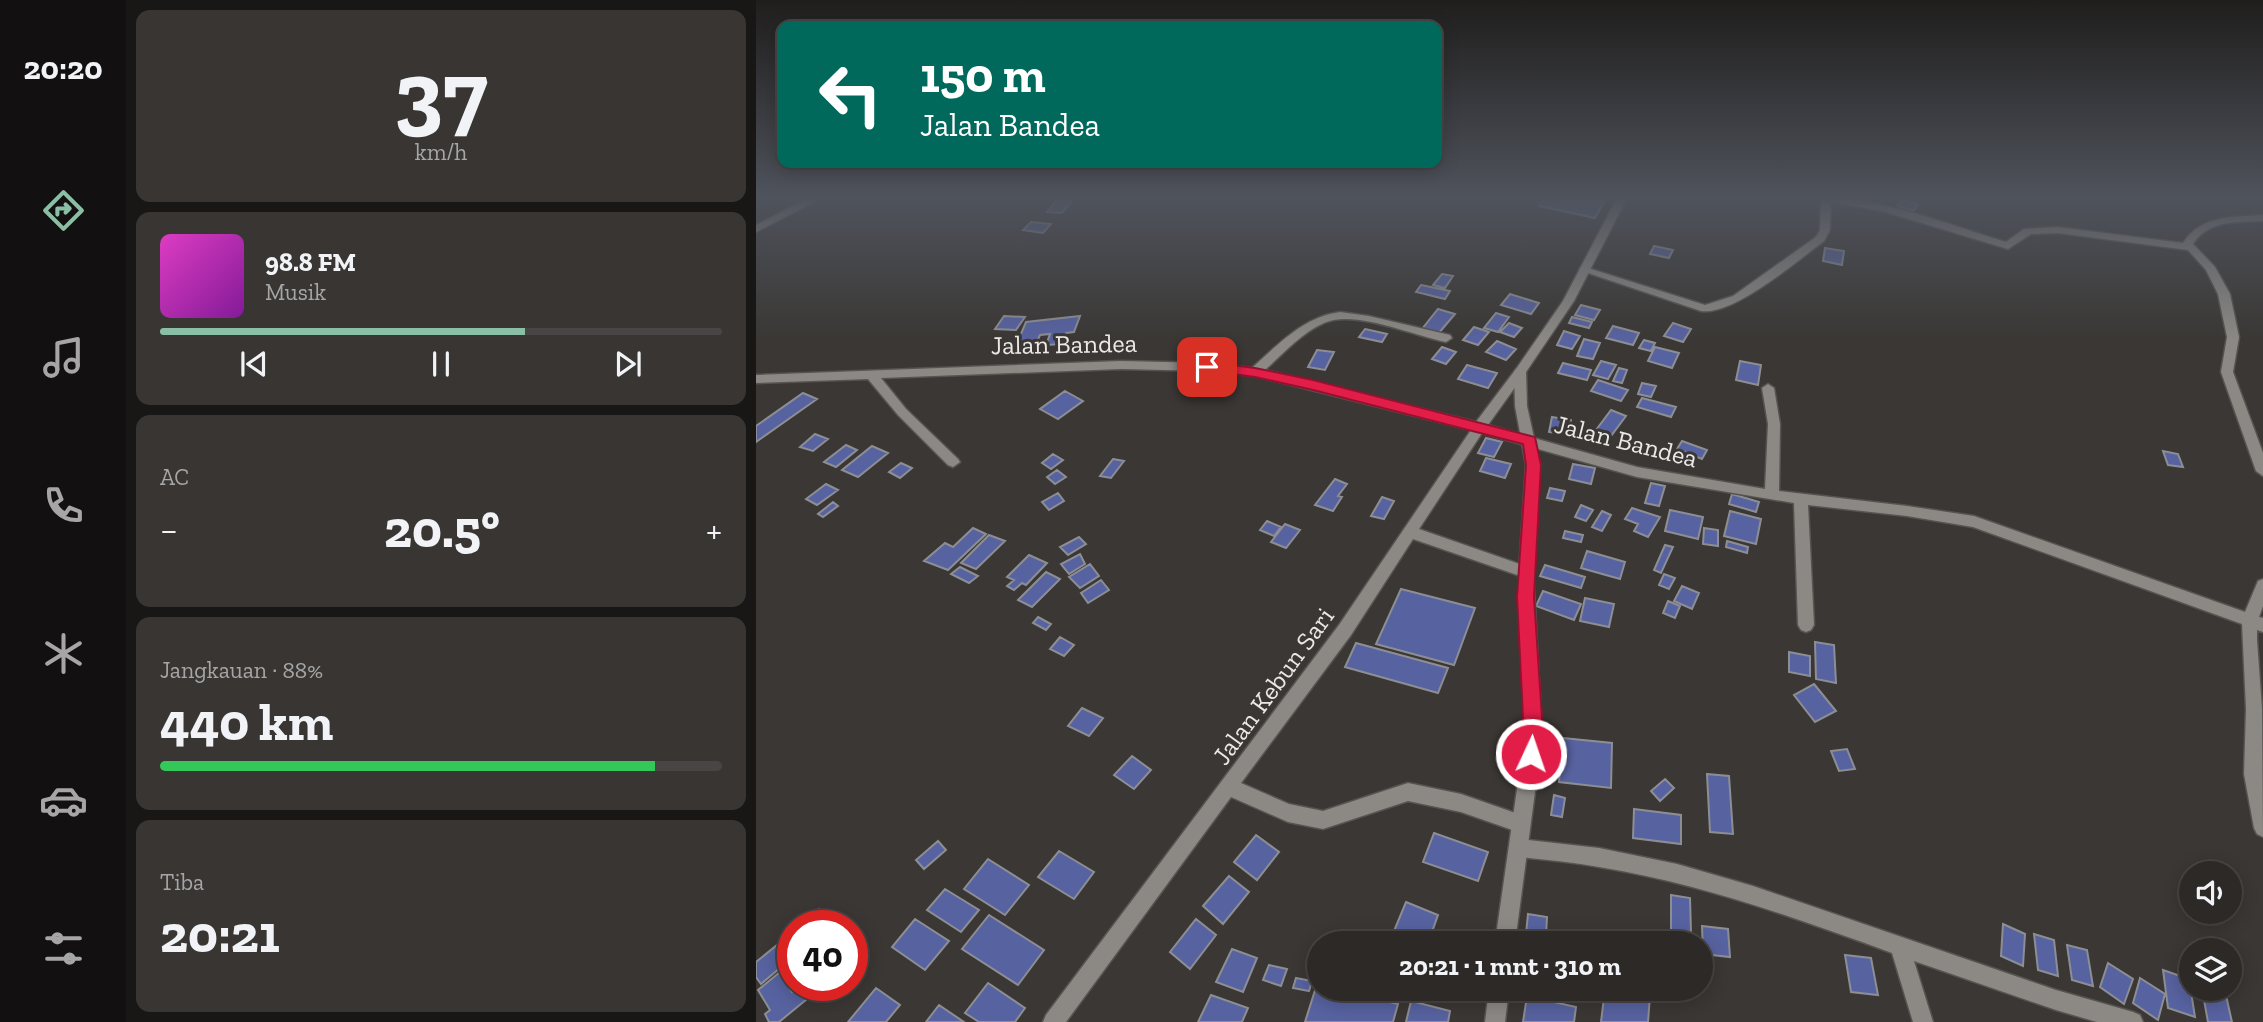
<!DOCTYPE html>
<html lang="id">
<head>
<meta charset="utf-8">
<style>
	:root { --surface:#2c2927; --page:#383533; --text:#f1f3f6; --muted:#a6a6a7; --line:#484544; --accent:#8abfa5 }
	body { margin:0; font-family:"Zilla Slab",serif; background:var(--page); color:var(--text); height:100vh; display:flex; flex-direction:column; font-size:26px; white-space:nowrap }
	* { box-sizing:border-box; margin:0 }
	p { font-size:23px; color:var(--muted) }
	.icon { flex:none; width:38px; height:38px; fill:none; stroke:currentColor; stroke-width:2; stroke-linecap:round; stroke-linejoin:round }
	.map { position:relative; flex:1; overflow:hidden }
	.drawer { display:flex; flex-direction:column; gap:10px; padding:10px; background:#181715; width:630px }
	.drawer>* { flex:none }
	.top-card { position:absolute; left:21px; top:21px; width:665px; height:147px; border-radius:14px; box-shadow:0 4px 18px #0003,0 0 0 2px var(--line); background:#00695c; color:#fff; overflow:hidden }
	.tools { position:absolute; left:1423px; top:861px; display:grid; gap:14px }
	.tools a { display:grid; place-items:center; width:63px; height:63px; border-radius:50%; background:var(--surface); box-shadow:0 4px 18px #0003,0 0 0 2px var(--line); font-size:35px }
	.speed { position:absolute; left:21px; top:910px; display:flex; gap:14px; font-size:35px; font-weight:700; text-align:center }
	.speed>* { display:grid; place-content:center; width:91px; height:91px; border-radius:50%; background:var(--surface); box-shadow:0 4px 18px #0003,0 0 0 2px var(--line); line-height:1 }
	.speed .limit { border:10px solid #d22; background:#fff; color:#111 }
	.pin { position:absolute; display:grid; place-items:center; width:60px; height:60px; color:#fff; margin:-30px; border-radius:14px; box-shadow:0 4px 10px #0006 }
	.me { position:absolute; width:77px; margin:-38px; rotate:3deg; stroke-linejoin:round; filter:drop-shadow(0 0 5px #0008) }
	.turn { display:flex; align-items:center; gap:24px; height:147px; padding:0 28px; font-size:32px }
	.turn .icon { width:91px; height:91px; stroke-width:2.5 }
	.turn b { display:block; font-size:49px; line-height:60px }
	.big { font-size:52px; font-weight:700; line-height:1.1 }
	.drawer .widget { flex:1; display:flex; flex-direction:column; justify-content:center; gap:10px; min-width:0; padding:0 24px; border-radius:14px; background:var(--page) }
	.drawer .dial { align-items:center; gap:0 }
	.dial b { font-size:91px; line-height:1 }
	.song { display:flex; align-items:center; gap:21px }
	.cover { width:84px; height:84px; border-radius:10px; background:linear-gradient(135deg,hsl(310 70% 55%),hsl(290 70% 35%)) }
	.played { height:7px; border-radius:4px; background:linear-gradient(90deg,var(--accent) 65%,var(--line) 65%) }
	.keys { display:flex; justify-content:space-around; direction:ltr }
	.heat { display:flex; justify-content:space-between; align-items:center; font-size:38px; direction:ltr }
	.charge { height:10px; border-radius:5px; background:linear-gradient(90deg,#34c759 88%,var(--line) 0) }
	.trip { position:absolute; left:551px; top:931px; width:406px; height:70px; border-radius:35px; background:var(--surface); box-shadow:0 4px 18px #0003,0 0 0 2px var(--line); font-weight:700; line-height:70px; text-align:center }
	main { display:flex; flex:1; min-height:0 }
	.tab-bar { display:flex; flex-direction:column; width:126px; justify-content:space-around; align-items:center; background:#121010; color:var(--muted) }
	.tab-bar .icon { width:49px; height:49px }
	.tab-bar .selected { color:var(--accent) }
	.tab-bar b { font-size:32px; color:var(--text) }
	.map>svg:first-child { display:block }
	.building { fill:#5762a0; stroke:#8d8e93; stroke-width:2 }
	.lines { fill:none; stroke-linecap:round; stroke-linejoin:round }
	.minor-casing { stroke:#565450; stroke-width:3 }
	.tertiary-casing { stroke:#565450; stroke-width:3 }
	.minor { fill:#8c8985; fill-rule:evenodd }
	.tertiary { fill:#8c8985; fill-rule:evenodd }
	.route { fill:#e11d48; stroke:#92132f; stroke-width:2 }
	.labels { text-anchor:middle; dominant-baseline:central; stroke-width:6; stroke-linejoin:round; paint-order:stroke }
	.street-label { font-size:26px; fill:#ebe9e7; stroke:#3a3734 }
</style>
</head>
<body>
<main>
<nav class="tab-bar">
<b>20:20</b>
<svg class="icon selected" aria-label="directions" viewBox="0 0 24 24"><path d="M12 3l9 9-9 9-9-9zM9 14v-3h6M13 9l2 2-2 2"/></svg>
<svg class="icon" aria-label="music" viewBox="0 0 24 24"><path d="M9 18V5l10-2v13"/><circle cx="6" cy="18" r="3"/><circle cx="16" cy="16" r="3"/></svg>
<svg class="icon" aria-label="phone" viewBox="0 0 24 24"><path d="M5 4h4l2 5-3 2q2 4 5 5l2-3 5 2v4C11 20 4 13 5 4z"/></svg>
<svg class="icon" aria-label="climate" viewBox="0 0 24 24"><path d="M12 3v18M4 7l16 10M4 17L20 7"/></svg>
<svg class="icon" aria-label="car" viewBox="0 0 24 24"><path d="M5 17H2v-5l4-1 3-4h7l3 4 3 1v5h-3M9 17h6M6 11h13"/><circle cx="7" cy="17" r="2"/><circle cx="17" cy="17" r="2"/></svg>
<svg class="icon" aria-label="filters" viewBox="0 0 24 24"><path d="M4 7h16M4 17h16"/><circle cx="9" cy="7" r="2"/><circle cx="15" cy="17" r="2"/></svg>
</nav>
<section class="drawer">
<div class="widget dial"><b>37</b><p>km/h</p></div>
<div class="widget">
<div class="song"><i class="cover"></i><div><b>98.8 FM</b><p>Musik</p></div></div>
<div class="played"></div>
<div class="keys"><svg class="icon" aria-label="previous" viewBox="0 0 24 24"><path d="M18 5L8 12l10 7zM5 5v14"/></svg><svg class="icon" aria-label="pause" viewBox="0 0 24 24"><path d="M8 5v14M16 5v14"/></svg><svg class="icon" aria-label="next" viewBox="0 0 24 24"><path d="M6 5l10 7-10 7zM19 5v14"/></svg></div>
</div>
<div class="widget"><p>AC</p>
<div class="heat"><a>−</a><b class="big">20.5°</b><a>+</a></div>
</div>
<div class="widget"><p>Jangkauan · 88%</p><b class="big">440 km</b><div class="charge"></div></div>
<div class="widget"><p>Tiba</p><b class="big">20:21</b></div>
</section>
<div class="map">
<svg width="1507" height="1022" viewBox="0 0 1507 1022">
	<rect width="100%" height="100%" fill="#3a3734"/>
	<!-- building -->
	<path class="building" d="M788,198H831L848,202L839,218L783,206Z
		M1146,199L1162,205L1157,211L1141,206Z
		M301,200L316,201L306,213L291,212Z
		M275,222L295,224L287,233L267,230Z
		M898,246L917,250L913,258L894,254Z
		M1069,248L1088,251L1086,265L1067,261Z
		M686,274L697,276L689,288L677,285Z
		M665,285L694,291L689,299L660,292Z
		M754,294L783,303L775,314L745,305Z
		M825,305L844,310L838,320L819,315Z
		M682,309L699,314L682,334L666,329Z
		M740,313L753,317L742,332L728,328Z
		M248,316L269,317L260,330L239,329Z
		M324,316L318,332L310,333L306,344L290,345L294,334L284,335L279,346L259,348L270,322Z
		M816,317L836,322L833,328L813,323Z
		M753,323L766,328L758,337L744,332Z
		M917,323L935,329L927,342L908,336Z
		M857,326L883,333L877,345L850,338Z
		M718,327L733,332L722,345L707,340Z
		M609,329L631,334L626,342L603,337Z
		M808,331L824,336L816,349L801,345Z
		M828,339L844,343L837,359L821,356Z
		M888,340L899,343L895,351L883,348Z
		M741,341L760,349L750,360L730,352Z
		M686,347L700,352L690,364L676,359Z
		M899,347L923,353L916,368L892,361Z
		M561,350L578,352L569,370L552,367Z
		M845,361L860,365L852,379L837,375Z
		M984,361L1005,365L1002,385L980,380Z
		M807,363L835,370L831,380L802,373Z
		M711,365L741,373L732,388L702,379Z
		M863,368L871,370L866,383L857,381Z
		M842,380L872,390L865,401L835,391Z
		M886,383L900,386L895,397L882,394Z
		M309,391L327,401L302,419L284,409Z
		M47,393L61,399L0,442V426Z
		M886,398L920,407L915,417L881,407Z
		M855,410L870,416L855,436L840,430Z
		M796,417L815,420L812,435L793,432Z
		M59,434L72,439L57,451L44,447Z
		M730,438L746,442L738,457L722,453Z
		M926,441L951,450L946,459L921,449Z
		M90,445L101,450L80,467L68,462Z
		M116,446L132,453L102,477L86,470Z
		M1407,451L1422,454L1427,467L1412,465Z
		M297,454L307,460L295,469L286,463Z
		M730,458L755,464L749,478L724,471Z
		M357,459L368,461L355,478L344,476Z
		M145,463L156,468L144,478L133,472Z
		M817,464L839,468L835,484L813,479Z
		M301,470L310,477L299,484L291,477Z
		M579,479L591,484L582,496L586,497L577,511L559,505Z
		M895,483L909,486L903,506L889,503Z
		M70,484L82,490L61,505L50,499Z
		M794,488L809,491L806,501L791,498Z
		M302,493L308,501L293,510L286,502Z
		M976,494L1003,502L1000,512L973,504Z
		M626,497L638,501L628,519L615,516Z
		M77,502L82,506L67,517L62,514Z
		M825,505L837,510L830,521L819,517Z
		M876,508L904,517L892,537L878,531L882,524L869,519Z
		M914,510L947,517L942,539L909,531Z
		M846,511L855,515L846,531L836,527Z
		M974,511L1005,519L1000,544L968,536Z
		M511,521L525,527L518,536L504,530Z
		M529,524L544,530L530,548L515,542Z
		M217,528L230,534L192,570L168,561L189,543L197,547Z
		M948,528L962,530V546L947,544Z
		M809,531L827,535L825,542L807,538Z
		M233,535L249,541L220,569L205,563Z
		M323,537L330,544L312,555L304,547Z
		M971,541L992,547L991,553L970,547Z
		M909,545L917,547L905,573L898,570Z
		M831,551L869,562L864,579L825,568Z
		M324,554L329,564L313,574L305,564Z
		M273,555L291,563L270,585L266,583L258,590L251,586L258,580L251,577Z
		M334,564L343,576L324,588L313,577Z
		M789,565L829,577L825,588L784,576Z
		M204,567L222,576L213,583L195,574Z
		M290,572L304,579L276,607L262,600Z
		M908,574L919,578L913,589L903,585Z
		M345,580L353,590L332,603L325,593Z
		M926,586L943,593L936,609L918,601Z
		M645,589L719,608L698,665L620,644Z
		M787,591L825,604L818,620L780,606Z
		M829,598L858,604L853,627L824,621Z
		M912,601L924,606L919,618L907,613Z
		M282,617L295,624L290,630L277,623Z
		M304,637L318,645L308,656L294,649Z
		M1059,642L1078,645L1080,683L1060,679Z
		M600,643L692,668L682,693L589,667Z
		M1033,652L1054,656V676L1033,672Z
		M1058,684L1080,711L1059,722L1038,695Z
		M326,708L347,718L333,736L312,726Z
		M807,738L856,743L855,788L803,782Z
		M1091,749L1099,769L1083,771L1075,751Z
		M376,756L395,770L378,789L358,775Z
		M951,774L973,776L977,834L954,832Z
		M909,779L918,788L904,801L895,791Z
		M798,795L809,798L806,817L795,815Z
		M878,809L925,815V844L877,838Z
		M678,833L732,852L722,881L667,862Z
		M500,835L523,852L501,880L478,862Z
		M182,841L190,850L168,869L160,860Z
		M303,851L338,872L318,899L282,877Z
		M232,859L273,885L249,915L208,889Z
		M473,876L493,892L467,924L447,906Z
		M189,889L223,910L205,932L171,910Z
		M915,895L934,898L935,932L915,930Z
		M650,902L682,915L672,943L638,931Z
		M63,909L74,926H44Z
		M772,914L791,917L790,936L770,934Z
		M233,915L288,950L262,985L206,949Z
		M159,919L193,941L169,970L136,947Z
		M440,919L460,935L434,969L414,952Z
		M1247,924L1269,934L1267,966L1245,956Z
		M946,926L972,929L974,957L947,954Z
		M37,932V957L5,984L0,977V962Z
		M1278,934L1298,940L1302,976L1282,970Z
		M909,935L933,938V943H909Z
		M1311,945L1331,950L1337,986L1316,980Z
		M476,949L501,958L487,992L460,982Z
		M1089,955L1115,958L1122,995L1095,992Z
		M1352,963L1377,979L1368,1004L1344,987Z
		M513,965L531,969L525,986L507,980Z
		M1407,970L1433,979L1439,1017L1412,1008Z
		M24,972L36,992L43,986L51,999L23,1022H13L9,1014L14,1010L2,990Z
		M540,978L556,981L553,991L537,988Z
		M1384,978L1409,994L1402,1020L1377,1003Z
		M232,983L269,1008L259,1022H223L209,1013Z
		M561,984L564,989H580L642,1004L637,1022H549Z
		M120,988L144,1005L130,1022H92Z
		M849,989H864L894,996L892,1022H845Z
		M1446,989L1469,991L1476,1022H1452Z
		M455,995L492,1008L486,1022H442Z
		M771,996L820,1007L818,1022H767Z
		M655,1001L694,1011L692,1022H650Z
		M183,1005L208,1022H170Z"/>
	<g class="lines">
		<!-- minor casing -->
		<g class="minor-casing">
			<path id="minor" d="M53,198H66L0,232V225Z
				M1065,198C1129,198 1190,224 1250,242L1268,229L1302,227L1427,243C1445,215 1477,217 1507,215V221C1481,222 1452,220 1437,244L1459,267L1474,294L1483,337L1477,372L1507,453V476L1500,471L1465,372L1471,337L1462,294L1450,270L1432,250L1302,233L1275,234L1252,249L1126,211L1075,202L1074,230L1068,241C1041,261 977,316 945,311L823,270L824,268H832L949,305L977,296L1060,237L1064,230Z
				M584,312L613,316L694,335L696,338L690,342C658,336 598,309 568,323C545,333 527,354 509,370L720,422L760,369L764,368L770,372L732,425L881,467L1009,489L1012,424L1006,388L1012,384L1018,388L1024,424L1023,491L1151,506L1218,516L1489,612L1502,581L1507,579V606L1503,617L1507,618V632L1501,630V640L1506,709L1507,837L1501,834L1498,828L1488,774L1490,709L1486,624L1217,527L1151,516L1052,505L1058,625L1055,630L1050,632L1045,630L1042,625L1038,503L881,477L726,433L663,529L775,568L777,572L775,576L770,578L657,539L595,635L485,783L533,804L567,811L652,783L705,794L765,815L771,818L774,824L771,830L765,833L705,812L652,801L567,829L532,822L475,797L310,1022H287L290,1015L583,625L715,430L499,376L451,371L365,369L125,378L150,409L202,459L204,462L197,467L192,465L142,415L112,379L0,383V375L365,361L451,363L496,368C523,344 547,317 584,312Z
				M763,839L843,848L921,864L997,886L1300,990L1377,1012L1384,1015L1387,1022H1341L1300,1010L1158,961L1177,1022H1157L1136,953C1040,918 943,883 843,867C817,862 790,860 763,857L756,855L754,848L756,841Z"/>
		</g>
		<!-- tertiary casing -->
		<g class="tertiary-casing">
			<path id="tertiary" d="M861,198H871L818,301L770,372L771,406L784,465L777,572L785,717L784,754L759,943H739L766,754L769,717L763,572L770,465L759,406L758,372L807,301Z
				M733,989H753L749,1022H729Z"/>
		</g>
		<!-- minor -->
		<use href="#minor" class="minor"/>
		<!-- tertiary -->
		<use href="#tertiary" class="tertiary"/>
	</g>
	<!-- sky -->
	<linearGradient id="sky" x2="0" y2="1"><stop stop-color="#201e1d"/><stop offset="0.58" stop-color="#4f535c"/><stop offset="1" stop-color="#4f535c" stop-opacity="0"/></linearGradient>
	<rect width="1507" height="341" fill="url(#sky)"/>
	<!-- route -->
	<path class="route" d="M451,362L499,368L557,380L779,437L785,465L778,597L786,717L784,754L781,761L775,764L768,761L765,754L767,717L761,597L770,465L767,444L557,390L499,377L446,370V364Z"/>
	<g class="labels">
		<!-- street labels -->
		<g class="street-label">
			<text transform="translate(308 344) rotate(-1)">Jalan Bandea</text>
			<text transform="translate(870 441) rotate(14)">Jalan Bandea</text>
			<text transform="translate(517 686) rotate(-54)">Jalan Kebun Sari</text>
		</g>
	</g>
</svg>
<div class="tools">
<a><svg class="icon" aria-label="sound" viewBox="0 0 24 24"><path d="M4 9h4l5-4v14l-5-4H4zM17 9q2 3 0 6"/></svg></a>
<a><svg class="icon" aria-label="layers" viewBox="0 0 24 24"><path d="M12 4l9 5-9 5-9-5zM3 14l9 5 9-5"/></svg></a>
</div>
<div class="speed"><div class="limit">40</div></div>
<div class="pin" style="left:451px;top:367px;background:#d93025"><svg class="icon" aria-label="arrive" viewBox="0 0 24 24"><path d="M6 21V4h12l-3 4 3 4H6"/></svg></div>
<svg class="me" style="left:775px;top:754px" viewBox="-20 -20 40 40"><circle r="17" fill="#e11d48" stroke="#fff" stroke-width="3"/><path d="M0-11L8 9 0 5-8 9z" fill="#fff"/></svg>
<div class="trip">20:21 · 1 mnt · 310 m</div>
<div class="top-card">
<div class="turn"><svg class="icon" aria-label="left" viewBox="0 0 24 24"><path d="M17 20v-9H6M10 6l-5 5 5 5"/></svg><div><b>150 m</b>Jalan Bandea</div></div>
</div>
</div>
</main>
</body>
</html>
